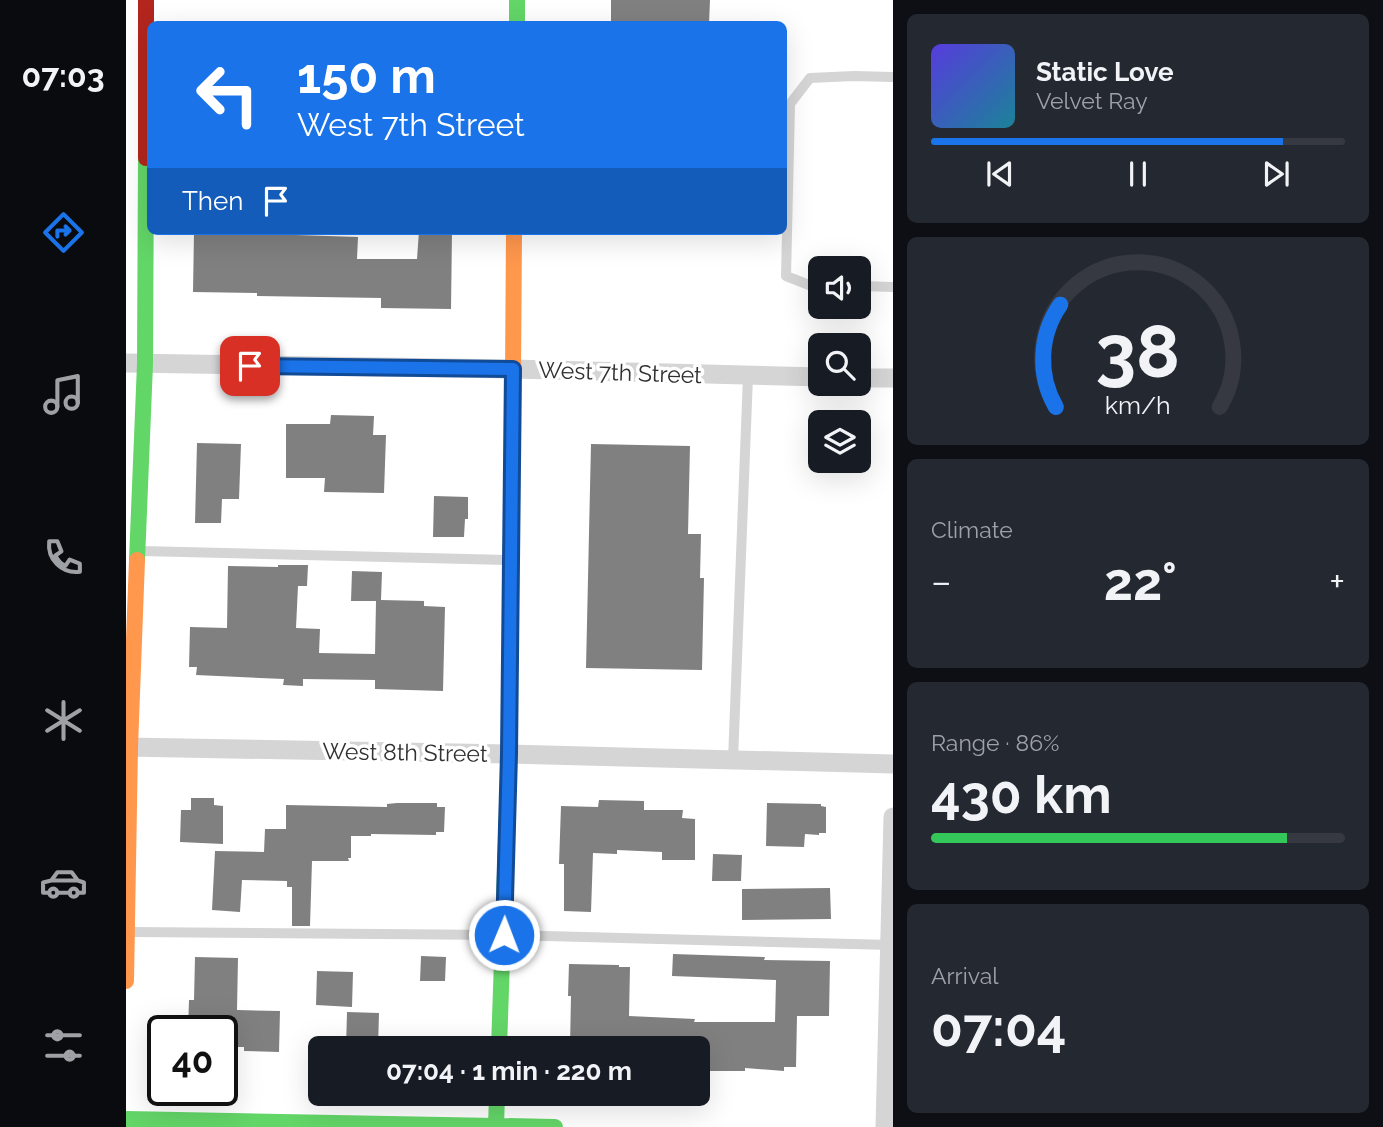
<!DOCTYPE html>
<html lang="en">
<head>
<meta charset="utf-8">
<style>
	:root { --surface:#171b24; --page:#242831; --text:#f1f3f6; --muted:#9ea1a6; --line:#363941; --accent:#1a73e8 }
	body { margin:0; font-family:Raleway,sans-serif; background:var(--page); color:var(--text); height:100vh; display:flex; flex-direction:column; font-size:26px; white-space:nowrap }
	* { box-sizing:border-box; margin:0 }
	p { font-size:23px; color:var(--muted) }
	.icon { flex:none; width:38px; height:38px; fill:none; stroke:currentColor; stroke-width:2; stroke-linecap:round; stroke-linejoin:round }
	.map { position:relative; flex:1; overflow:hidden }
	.drawer { display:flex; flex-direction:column; gap:14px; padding:14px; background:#0d0f14; width:490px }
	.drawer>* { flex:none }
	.top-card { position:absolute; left:21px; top:21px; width:640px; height:214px; border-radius:10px; box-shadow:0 7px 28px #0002; background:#1a73e8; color:#fff; overflow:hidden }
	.buttons { position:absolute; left:682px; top:256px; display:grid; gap:14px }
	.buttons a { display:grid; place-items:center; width:63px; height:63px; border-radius:10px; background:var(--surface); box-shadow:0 7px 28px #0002; font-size:35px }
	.speed { position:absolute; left:21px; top:1015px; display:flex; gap:14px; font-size:35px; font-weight:700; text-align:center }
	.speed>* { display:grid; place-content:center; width:91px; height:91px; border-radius:50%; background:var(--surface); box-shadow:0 7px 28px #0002; line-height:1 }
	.speed .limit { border:4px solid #111; border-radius:10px; background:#fff; color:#111 }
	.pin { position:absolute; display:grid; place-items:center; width:60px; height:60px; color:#fff; margin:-30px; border-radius:14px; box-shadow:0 4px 10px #0006 }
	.me { position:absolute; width:77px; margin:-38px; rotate:1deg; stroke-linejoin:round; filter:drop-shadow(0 0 5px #0008) }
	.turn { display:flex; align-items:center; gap:24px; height:147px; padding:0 35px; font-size:32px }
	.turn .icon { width:91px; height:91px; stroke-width:2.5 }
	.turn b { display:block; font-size:49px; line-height:60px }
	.then { display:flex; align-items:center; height:66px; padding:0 35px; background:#0003; gap:14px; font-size:26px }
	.big { font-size:52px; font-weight:700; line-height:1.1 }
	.drawer .tile { flex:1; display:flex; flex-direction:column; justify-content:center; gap:10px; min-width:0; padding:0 24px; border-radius:10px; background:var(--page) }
	.drawer .dial { align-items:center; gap:0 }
	.dial svg { height:182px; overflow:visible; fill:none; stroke:var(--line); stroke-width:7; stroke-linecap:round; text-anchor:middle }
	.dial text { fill:var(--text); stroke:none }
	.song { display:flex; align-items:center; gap:21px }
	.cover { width:84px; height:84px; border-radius:10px; background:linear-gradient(135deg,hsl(250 70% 55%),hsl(190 70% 35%)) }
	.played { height:7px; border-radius:4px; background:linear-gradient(90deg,var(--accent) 85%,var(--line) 85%) }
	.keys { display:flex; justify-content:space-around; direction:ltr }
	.heat { display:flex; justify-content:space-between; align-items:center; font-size:38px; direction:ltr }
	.charge { height:10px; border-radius:5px; background:linear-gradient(90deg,#34c759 86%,var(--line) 0) }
	.trip { position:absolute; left:182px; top:1036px; width:402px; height:70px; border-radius:10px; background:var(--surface); box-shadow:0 7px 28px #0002; font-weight:700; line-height:70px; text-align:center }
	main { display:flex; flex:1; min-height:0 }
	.tab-bar { display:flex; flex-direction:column; width:126px; justify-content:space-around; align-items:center; background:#090b0e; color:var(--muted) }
	.tab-bar .icon { width:49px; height:49px }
	.tab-bar .active { color:var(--accent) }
	.tab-bar b { font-size:32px; color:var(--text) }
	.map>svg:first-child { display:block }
	.building { fill:#808080 }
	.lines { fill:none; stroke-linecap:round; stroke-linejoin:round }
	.lane { stroke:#d5d5d5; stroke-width:10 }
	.street { stroke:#d5d5d5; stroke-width:19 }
	.fast { stroke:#63d668; stroke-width:16 }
	.slow { stroke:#ff974d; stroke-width:16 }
	.jam { stroke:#b3261e; stroke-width:16 }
	.route-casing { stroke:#114b97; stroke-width:18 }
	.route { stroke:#1a73e8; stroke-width:12 }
	.labels { text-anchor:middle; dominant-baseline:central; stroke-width:7; stroke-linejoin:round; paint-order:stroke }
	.street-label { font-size:23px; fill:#313131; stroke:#fff }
</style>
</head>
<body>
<main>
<nav class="tab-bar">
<b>07:03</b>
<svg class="icon active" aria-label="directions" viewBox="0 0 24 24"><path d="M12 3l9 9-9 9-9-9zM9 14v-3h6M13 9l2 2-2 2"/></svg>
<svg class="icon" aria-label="music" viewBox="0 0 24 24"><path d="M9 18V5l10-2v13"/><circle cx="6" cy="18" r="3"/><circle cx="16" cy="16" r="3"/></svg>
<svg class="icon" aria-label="phone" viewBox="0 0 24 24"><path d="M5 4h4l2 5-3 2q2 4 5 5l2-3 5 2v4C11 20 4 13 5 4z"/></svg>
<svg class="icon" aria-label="climate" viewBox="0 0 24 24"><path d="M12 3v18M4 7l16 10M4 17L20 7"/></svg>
<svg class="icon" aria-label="car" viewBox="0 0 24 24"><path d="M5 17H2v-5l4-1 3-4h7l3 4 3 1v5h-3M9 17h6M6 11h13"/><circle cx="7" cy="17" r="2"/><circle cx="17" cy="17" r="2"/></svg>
<svg class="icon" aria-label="filters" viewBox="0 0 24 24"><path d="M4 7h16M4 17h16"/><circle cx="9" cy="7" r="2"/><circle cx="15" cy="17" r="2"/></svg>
</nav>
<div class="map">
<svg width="767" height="1127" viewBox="0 0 767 1127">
	<rect width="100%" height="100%" fill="#fff"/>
	<!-- building -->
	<path class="building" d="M485,0H584L583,24H485Z
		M74,231H170V235L232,237L231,259H291L293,231H326L325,309L255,308V298L131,296V293L67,292L68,232Z
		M205,415L248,416L247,435H260L258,493L198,492L199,478H160V424H204Z
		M71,443L115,444L113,499H96L95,523H69Z
		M465,444L564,446L562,534H575L574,578H578L576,670L460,668Z
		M308,496L342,497V519H339L338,537H307Z
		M152,565H182L181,586H172L170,628L194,629L193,653L249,654L250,601H225L226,571L256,572L255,600L298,601V606L319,607L317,691L249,689V680L177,679V686L157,685L158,679L70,675L71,667H63L64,627L101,628L102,566L152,567Z
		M65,798H88V805L97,806V844L54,842L55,810H65Z
		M473,800L518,801V810H557L556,818L569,819V860H536V852L491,850V854L467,853L465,912L438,911V864H433L435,806L472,807Z
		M271,803H311V807H319L318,832H310V835L245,834V836H225V858H222L223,861H186L184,926H166V887H161V881L116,880L114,912L86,910L89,851L138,852L139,829H160V805L261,807V804Z
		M641,803L695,804V806L700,807V833H693V835L679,834L678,847L640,846Z
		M587,854L616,855L615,881H586Z
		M704,888L705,919L616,920V889Z
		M547,954L639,957L638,960L704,961L703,1016H671L670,1067H658V1071L619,1068V1071H580L581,1048H444L445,996H442L443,964L493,965V967H504L503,1016L569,1019L568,1022H649L650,980L546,976Z
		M295,956L320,957L319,981H294Z
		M69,957L112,958L111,1010L154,1011L153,1052L118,1051V1047H96V1031H62L63,1000H68Z
		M191,971L227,972L226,1007L190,1005Z
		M221,1012L253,1013L252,1048H220Z"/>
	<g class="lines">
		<!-- lane -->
		<path class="lane" d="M695,286L683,285L660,276L664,104L684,78L728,76L767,77
			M733,286L767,287
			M15,551L381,560
			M607,760L622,376
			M5,932L378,935L766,945"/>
		<!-- street -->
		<path class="street" d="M0,363L387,369L695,377
			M733,378H767
			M0,747L383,754L767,764
			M759,1127L767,817"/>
		<!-- fast -->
		<path class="fast" d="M391,0V24
			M11,560L19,364L20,158
			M373,1048L383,754L387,374
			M0,1119L429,1127
			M370,1127L371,1094"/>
		<!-- slow -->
		<path class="slow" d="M387,374L388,231
			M0,981L4,747L11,560"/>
		<!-- jam -->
		<path class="jam" d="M20,158V0"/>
	</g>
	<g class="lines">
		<!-- route casing -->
		<g class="route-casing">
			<path id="route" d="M124,366L387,369L383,754L378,935"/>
		</g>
		<!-- route -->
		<use href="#route" class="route"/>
	</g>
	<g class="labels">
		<!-- street labels -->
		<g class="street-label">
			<text transform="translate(494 372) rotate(2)">West 7th Street</text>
			<text transform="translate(279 752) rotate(1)">West 8th Street</text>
		</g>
	</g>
</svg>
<div class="buttons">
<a><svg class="icon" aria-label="sound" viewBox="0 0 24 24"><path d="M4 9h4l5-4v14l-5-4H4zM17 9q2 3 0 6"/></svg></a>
<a><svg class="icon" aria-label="search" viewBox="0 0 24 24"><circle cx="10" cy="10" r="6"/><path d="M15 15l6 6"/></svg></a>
<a><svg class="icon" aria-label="layers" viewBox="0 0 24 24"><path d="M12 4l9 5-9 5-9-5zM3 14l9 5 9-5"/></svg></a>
</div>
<div class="speed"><div class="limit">40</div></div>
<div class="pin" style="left:124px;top:366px;background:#d93025"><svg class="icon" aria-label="arrive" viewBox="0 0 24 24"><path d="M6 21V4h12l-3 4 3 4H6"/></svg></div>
<svg class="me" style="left:378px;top:935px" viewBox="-20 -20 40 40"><circle r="17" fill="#1a73e8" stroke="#fff" stroke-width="3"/><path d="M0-11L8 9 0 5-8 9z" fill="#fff"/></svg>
<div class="trip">07:04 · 1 min · 220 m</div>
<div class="top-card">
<div class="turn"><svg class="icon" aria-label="left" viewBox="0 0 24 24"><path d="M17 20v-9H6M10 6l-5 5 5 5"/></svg><div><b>150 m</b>West 7th Street</div></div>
<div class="then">Then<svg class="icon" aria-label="arrive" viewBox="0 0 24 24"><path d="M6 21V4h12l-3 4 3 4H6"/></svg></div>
</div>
</div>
<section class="drawer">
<div class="tile">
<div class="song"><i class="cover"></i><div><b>Static Love</b><p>Velvet Ray</p></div></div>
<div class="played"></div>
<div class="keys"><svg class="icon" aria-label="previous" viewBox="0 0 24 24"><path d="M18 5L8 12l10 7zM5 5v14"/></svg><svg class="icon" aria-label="pause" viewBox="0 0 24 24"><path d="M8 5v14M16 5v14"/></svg><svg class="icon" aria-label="next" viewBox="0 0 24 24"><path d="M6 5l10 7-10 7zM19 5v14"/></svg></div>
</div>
<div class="tile dial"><svg viewBox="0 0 100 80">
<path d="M14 69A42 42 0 1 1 86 69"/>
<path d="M14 69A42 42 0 0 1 16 24" stroke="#1a73e8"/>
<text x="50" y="56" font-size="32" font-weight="700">38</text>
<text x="50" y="72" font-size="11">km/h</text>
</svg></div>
<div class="tile"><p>Climate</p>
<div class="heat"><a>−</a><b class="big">22°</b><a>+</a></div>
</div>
<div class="tile"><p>Range · 86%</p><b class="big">430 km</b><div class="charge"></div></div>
<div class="tile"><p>Arrival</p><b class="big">07:04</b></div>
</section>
</main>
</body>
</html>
